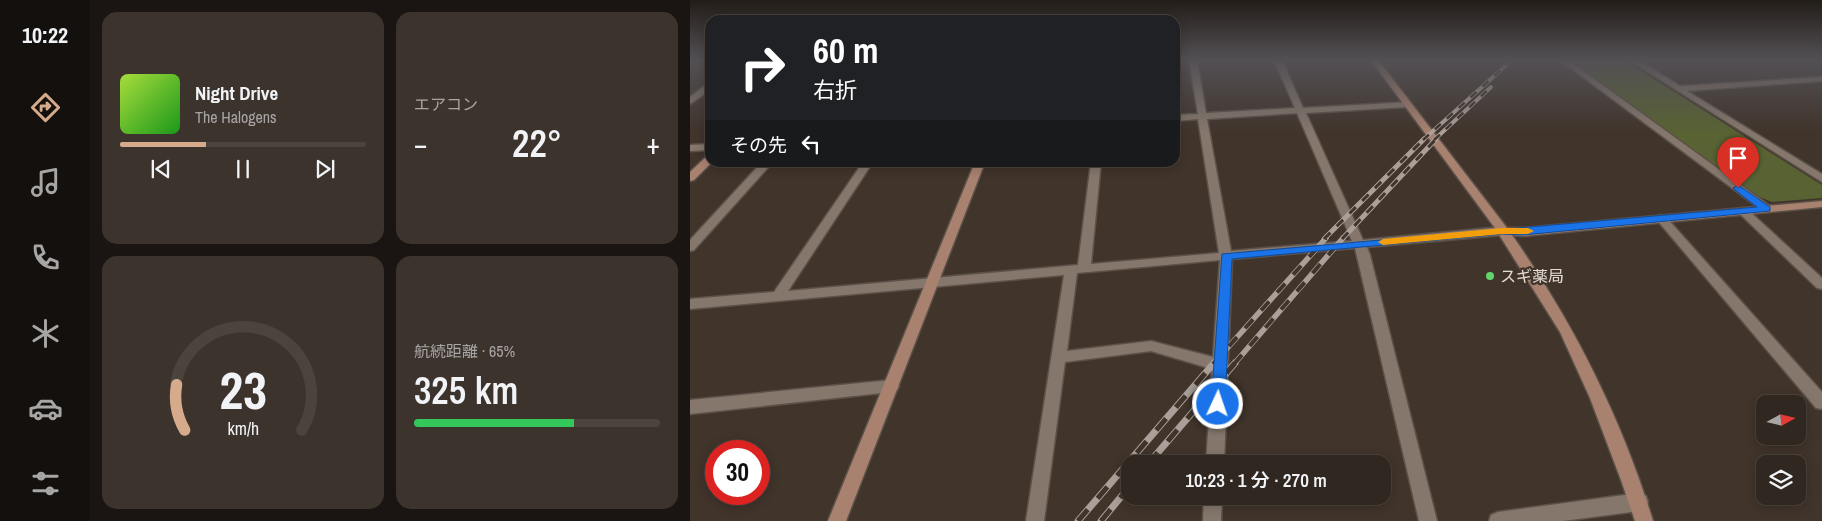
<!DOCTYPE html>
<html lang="ja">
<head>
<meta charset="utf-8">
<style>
	:root { --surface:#302720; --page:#3c332d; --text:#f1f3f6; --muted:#a8a5a5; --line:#4b443e; --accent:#d6ab8b }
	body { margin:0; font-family:"Archivo Narrow","Noto Sans JP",sans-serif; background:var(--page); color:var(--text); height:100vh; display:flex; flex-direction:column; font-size:19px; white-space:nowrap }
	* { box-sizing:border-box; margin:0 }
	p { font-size:16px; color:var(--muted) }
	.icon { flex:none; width:28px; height:28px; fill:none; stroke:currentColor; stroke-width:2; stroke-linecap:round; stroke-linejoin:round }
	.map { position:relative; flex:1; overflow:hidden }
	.panel { display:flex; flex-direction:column; gap:12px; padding:12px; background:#1a1512; width:600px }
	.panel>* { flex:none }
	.guide { position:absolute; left:15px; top:15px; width:475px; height:152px; border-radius:15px; box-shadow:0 2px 12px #0003,0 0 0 1px var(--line); background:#202124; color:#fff; overflow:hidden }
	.needle { width:32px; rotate:82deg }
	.buttons { position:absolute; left:1066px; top:395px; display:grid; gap:10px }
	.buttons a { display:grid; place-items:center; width:50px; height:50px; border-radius:10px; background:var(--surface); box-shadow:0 2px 12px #0003,0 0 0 1px var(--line); font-size:25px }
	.speed { position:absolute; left:15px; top:440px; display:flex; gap:10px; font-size:25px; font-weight:700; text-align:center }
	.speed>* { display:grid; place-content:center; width:65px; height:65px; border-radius:50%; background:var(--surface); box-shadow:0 2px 12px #0003,0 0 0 1px var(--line); line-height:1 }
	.speed .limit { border:8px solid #d22; background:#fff; color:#111 }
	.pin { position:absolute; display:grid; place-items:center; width:42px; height:42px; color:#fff; margin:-51px -21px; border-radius:50% 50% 50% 0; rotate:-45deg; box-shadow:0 0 5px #0007 }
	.pin .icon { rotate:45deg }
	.me { position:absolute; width:55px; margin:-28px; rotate:3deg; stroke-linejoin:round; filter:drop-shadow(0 0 4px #0008) }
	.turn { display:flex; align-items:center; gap:18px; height:105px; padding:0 25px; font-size:22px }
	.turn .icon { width:65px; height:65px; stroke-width:2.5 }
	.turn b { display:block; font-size:35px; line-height:42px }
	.then { display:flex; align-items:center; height:48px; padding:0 25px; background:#0003; gap:10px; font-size:19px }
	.big { font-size:38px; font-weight:600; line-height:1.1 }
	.panel .tile { flex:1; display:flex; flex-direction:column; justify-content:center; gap:8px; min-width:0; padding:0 18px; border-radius:15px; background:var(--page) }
	.panel .dial { align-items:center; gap:0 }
	.dial svg { height:130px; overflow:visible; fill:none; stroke:var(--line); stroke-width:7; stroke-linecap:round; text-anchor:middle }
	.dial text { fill:var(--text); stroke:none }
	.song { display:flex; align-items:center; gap:15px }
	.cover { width:60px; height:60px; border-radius:8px; background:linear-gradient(135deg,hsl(80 70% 55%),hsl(120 70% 35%)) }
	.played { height:5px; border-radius:2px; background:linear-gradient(90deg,var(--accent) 35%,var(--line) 35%) }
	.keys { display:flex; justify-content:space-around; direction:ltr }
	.heat { display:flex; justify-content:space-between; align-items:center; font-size:28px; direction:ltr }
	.charge { height:8px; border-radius:4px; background:linear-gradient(90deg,#34c759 65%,var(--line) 0) }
	.panel .tiles { flex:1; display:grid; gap:12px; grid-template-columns:repeat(2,1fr) }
	.trip { position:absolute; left:431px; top:455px; width:270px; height:50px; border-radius:15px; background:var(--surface); box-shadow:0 2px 12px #0003,0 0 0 1px var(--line); font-weight:600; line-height:50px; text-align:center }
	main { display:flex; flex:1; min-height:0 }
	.tabs { display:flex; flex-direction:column; width:90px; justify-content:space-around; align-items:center; background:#13100d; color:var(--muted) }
	.tabs .icon { width:35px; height:35px }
	.tabs .current { color:var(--accent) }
	.tabs b { font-size:22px; color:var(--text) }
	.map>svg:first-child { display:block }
	.green { fill:#586233 }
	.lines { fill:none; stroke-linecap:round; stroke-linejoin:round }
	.street-casing { stroke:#5c5149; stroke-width:3 }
	.secondary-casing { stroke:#5c5149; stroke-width:3 }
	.street { fill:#85776c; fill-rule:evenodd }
	.secondary { fill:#a9826f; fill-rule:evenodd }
	.rail-far3-casing { stroke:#aaa099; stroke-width:4 }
	.rail-far2-casing { stroke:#aaa099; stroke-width:5 }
	.rail-far1-casing { stroke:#aaa099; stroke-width:5.5 }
	.rail-casing { stroke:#aaa099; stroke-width:7 }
	.rail-far3 { stroke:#40342b; stroke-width:2.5; stroke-dasharray:8; stroke-linecap:butt }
	.rail-far2 { stroke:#40342b; stroke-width:3; stroke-dasharray:9; stroke-linecap:butt }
	.rail-far1 { stroke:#40342b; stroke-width:4; stroke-dasharray:12; stroke-linecap:butt }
	.rail { stroke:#40342b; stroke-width:5; stroke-dasharray:15; stroke-linecap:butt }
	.route { fill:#1a73e8; stroke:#114b97 }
	.slow { fill:#f59e0b }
	.poi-dot { fill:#62d469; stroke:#40342b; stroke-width:2 }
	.labels { text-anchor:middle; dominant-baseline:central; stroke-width:4.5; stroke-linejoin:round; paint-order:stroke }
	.poi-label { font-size:16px; fill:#e3dbd5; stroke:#40342b; text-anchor:start }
</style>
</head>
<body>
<main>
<nav class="tabs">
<b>10:22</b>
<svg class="icon current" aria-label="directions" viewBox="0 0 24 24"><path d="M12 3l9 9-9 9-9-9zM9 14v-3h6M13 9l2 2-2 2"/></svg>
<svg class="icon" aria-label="music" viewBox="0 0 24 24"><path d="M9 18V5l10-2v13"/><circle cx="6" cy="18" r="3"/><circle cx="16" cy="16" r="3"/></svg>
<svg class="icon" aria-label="phone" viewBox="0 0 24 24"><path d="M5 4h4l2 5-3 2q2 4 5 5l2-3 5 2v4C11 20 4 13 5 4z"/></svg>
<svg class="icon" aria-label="climate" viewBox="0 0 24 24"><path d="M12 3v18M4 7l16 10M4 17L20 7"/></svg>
<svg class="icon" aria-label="car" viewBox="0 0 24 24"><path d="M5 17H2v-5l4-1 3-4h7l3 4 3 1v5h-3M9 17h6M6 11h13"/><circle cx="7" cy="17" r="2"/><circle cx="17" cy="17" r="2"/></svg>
<svg class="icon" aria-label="filters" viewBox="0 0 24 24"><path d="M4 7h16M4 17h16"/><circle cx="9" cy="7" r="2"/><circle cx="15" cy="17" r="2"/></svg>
</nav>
<section class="panel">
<div class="tiles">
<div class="tile">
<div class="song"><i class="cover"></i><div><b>Night Drive</b><p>The Halogens</p></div></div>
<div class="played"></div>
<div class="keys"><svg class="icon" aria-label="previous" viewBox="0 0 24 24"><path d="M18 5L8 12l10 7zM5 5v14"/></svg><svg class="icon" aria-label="pause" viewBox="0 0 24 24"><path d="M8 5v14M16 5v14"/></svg><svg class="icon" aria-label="next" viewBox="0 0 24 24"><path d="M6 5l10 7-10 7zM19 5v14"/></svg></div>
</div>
<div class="tile"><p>エアコン</p>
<div class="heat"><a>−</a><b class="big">22°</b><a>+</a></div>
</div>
<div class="tile dial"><svg viewBox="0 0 100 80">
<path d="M14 69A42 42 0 1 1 86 69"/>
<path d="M14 69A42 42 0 0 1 9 41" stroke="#d6ab8b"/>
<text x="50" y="56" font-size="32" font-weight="700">23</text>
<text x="50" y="72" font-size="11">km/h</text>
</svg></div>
<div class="tile"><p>航続距離 · 65%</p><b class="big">325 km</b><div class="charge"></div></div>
</div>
</section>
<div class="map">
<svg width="1132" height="521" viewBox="0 0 1132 521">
	<rect width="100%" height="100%" fill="#40342b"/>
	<!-- green -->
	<path class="green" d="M878,60H934L1132,185V198L1082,202L1067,196Z"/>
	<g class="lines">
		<!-- street casing -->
		<g class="street-casing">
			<path id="street" d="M499,60H507L516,113L605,108L584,60H592L613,108L720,102L721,104L717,107L616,113L673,240L812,227L818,231L812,235L677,247L680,255L747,521H729L665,248L542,259L534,464H516L522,369L461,351L375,362L354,521H336L374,275L0,309V299L84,292L173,162H183L98,291L388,265L401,162H411L401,264L529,253L508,119L485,121V115L508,114ZM607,113L662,241L541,251L517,119ZM530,260L523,357L461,341L377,351L387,273Z
				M870,60H878L1081,207L1083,209L1081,211H1073Z
				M939,60H948L990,86L1132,77V81L997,91L1132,174V182Z
				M17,84H20V90L0,104V97Z
				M20,144V150L0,151V145Z
				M72,162H83L4,250L0,251V240Z
				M1053,208L1057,209L1132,278V289L1127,288L1049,213L1047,211L1049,209Z
				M971,215L975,216L1132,392V409L1126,408L967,220L965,218L967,216Z
				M201,380L207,382L209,386L207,390L201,392L0,414V400Z
				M949,493L956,496L958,502L956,508L949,511L873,521H799L801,515L808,512Z
				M514,496H532L531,521H513Z"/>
		</g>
		<!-- secondary casing -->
		<g class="secondary-casing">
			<path id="secondary" d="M681,60H688L817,228H833L1132,201V207L833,236L822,235C884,324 931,417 963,521H945L931,480L900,398L870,332L805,228Z
				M20,156V162H22L4,180L0,181V172L16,157Z
				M285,162H295L156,521H138Z"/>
		</g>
		<!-- street -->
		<use href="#street" class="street"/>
		<!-- secondary -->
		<use href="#secondary" class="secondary"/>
		<!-- rail-far3 casing -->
		<g class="rail-far3-casing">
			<path id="rail-far3" d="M733,140L822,60
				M744,140L801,87"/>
		</g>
		<!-- rail-far2 casing -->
		<g class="rail-far2-casing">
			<path id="rail-far2" d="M634,239L734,139
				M652,239L746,139"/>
		</g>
		<!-- rail-far1 casing -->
		<g class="rail-far1-casing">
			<path id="rail-far1" d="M523,364L636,238
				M544,364L653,238"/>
		</g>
		<!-- rail casing -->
		<g class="rail-casing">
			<path id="rail" d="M458,464L545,363
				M388,521L524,363
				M411,521L440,486"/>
		</g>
		<!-- rail-far3 -->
		<use href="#rail-far3" class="rail-far3"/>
		<!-- rail-far2 -->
		<use href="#rail-far2" class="rail-far2"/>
		<!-- rail-far1 -->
		<use href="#rail-far1" class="rail-far1"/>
		<!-- rail -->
		<use href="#rail" class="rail"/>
	</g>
	<!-- sky -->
	<linearGradient id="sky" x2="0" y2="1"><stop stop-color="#231d18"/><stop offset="0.45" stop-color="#535055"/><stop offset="1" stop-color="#535055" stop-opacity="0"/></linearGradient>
	<rect width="1132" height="133" fill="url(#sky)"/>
	<!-- route -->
	<path class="route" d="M1048,185L1080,207V211L833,235L812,234L542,259L535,404L533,408L528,410L523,408L521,404L532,254L1067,207L1045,190L1043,188Z"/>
	<!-- slow -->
	<path class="slow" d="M812,228H838L844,231L838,234H812L693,245L688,242L693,239Z"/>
	<!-- markers -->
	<circle class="poi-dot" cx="800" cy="276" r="5"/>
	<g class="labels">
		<!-- poi labels -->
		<g class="poi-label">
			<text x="810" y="276">スギ薬局</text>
		</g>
	</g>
</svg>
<div class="buttons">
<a><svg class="needle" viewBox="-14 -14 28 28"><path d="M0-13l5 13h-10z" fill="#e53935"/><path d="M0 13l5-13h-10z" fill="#a8a5a5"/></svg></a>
<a><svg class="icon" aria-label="layers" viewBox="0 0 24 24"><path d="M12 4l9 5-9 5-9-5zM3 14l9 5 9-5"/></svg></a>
</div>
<div class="speed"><div class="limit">30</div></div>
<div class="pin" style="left:1048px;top:188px;background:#d93025"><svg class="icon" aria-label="arrive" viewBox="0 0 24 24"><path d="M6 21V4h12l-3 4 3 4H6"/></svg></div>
<svg class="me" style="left:528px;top:404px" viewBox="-20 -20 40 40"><circle r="17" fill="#1a73e8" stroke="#fff" stroke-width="3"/><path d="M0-11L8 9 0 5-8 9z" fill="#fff"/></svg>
<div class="trip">10:23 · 1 分 · 270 m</div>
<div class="guide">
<div class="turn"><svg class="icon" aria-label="right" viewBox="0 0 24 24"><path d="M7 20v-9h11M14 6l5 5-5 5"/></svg><div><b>60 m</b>右折</div></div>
<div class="then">その先<svg class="icon" aria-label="left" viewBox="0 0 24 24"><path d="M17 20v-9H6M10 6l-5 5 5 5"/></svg></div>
</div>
</div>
</main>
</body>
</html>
